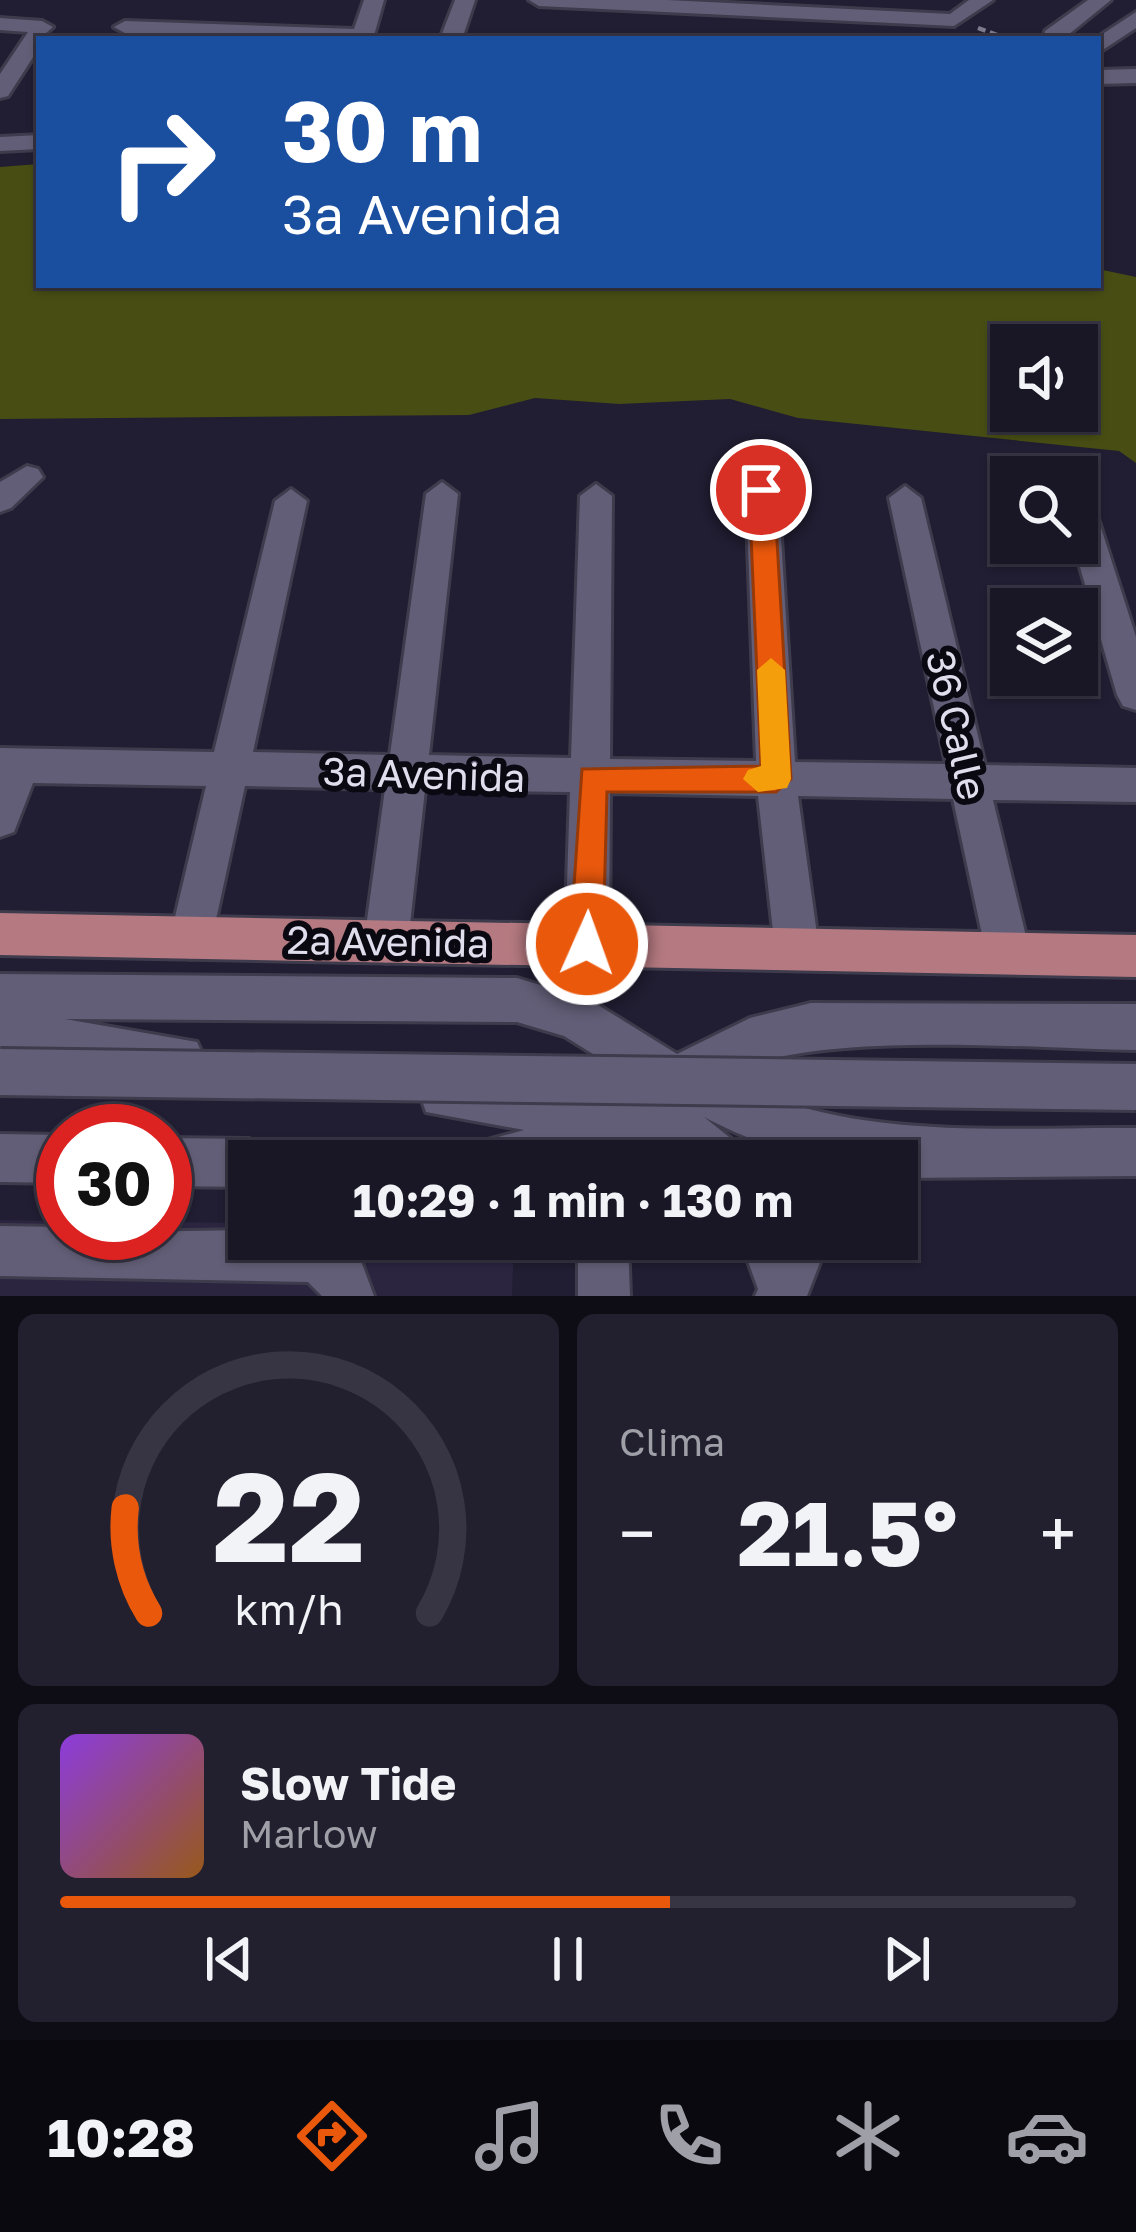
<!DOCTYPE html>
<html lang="es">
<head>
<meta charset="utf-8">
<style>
	:root { --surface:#191626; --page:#221f2e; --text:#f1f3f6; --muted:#9f9fa7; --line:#373543; --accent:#ea580c }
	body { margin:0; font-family:"Golos Text",sans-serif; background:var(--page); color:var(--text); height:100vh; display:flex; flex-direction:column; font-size:45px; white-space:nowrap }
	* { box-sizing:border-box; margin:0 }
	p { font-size:39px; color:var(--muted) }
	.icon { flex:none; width:66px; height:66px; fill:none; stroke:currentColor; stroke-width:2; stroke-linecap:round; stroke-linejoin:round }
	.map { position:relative; height:1296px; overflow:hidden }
	.details { display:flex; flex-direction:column; gap:18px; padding:18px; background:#0e0c15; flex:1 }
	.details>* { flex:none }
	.banner { position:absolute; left:36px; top:36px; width:1065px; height:252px; border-radius:0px; box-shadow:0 3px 9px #0004,0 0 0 3px var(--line); background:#1a4fa0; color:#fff; overflow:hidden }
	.fabs { position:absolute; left:990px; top:324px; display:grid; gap:24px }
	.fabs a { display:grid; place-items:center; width:108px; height:108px; border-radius:0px; background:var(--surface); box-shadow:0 3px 9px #0004,0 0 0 3px var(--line); font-size:60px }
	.speed { position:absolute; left:36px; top:1104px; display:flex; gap:24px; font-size:60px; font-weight:700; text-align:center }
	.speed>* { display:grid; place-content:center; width:156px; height:156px; border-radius:50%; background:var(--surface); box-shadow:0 3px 9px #0004,0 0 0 3px var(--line); line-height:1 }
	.speed .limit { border:18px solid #d22; background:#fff; color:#111 }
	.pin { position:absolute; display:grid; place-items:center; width:102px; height:102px; color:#fff; margin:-51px; border:6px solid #fff; border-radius:50%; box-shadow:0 3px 12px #0007 }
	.me { position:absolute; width:132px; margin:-66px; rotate:2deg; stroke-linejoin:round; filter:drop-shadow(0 0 9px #0008) }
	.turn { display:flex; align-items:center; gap:42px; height:252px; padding:0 48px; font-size:54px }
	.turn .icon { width:156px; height:156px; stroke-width:2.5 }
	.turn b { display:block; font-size:84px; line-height:102px }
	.big { font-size:90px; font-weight:700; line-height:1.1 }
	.details .tile { flex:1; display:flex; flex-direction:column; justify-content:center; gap:18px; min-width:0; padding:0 42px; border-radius:18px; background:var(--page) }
	.details .dial { align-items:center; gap:0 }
	.dial svg { height:312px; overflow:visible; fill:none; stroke:var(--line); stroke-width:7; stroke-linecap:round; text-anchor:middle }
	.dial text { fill:var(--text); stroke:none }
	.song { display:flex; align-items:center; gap:36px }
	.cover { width:144px; height:144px; border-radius:18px; background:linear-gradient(135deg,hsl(270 70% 55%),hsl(30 70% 35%)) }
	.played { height:12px; border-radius:6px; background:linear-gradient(90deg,var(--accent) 60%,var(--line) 60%) }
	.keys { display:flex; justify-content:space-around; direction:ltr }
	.heat { display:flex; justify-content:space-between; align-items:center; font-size:66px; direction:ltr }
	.details .tiles { flex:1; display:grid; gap:18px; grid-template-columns:1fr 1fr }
	.tile:last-child { grid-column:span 2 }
	.trip { position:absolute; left:228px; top:1140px; width:690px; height:120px; border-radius:0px; background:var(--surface); box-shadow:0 3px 9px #0004,0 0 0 3px var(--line); font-weight:700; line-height:120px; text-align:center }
	.tab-bar { display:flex; height:192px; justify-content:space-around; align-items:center; background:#0a090f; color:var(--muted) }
	.tab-bar .icon { width:84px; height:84px }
	.tab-bar .on { color:var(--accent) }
	.tab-bar b { font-size:54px; color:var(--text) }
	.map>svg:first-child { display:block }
	.built { fill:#2b2540 }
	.green { fill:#474d13; fill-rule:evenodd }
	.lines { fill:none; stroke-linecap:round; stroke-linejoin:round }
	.minor-casing { stroke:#3e3b4c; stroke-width:6 }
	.major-casing { stroke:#3e3b4c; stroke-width:6 }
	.path { stroke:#7f7c8e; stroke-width:4.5; stroke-dasharray:8 4.5; stroke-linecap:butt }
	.minor { fill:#625e77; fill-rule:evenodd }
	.major { fill:#b57a81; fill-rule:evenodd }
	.minor-bridge-casing { stroke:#3e3b4c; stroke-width:52; stroke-linecap:butt }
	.minor-bridge { stroke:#625e77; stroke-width:46 }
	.route { fill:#ea580c; stroke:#983908; stroke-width:3 }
	.slow { fill:#f59e0b }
	.labels { text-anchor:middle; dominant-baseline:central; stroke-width:12; stroke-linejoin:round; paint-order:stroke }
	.street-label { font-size:39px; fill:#e0deed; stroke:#0a0912 }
</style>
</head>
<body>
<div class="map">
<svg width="1136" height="1296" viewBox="0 0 1136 1296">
	<rect width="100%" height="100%" fill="#211d32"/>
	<!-- built -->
	<path class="built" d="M0,1220L63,1221V1233H165V1222L249,1223V1239H514L512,1296H0Z"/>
	<!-- green -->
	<path class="green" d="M39,164V285H1098V269L1136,277V463L1119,451L798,418L730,399L619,404L535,398L469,415L0,419V167ZM1011,345H1077V411H1011Z"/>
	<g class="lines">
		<!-- minor casing -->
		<g class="minor-casing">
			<path id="minor" d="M364,0H384L373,39L125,33L114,27L125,21L354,29Z
				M455,0H475L462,39H440Z
				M529,0H667L950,14L969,0H993L954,26L539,6Z
				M1088,0H1111L1063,39H1044L1045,31Z
				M1136,12V28L1098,53L1095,39Z
				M0,18L42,21L53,27L39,39V48L8,96L0,98V74L28,32L0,30Z
				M1136,69V83L1098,84V70Z
				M39,135V149L0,151V137Z
				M27,466L38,469L43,477L11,508L0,512V482Z
				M762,478L778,490L795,762L946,764L889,498L905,486L921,498L985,765L1136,768V802L993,800L1030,953L1023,968L1008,974L993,968L986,953L953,799L798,796L819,949L812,964L797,970L782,964L775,949L758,796L610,793L609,944L602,959L587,965L572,959L565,944L570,792L425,790L408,942L401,957L386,963L371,957L364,942L385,789L245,786L212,938L206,953L191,959L176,953L170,938L206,786L33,783L14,832L0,837V748L214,752L275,501L291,489L307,501L253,752L390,755L426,494L442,482L458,494L429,755L571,758L580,496L596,484L612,496L610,759L756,761L746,490Z
				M1077,491L1093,503L1136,637V710L1123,706L1117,695L1073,543H1077Z
				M0,974L517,978L590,1000L677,1054L750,1018L811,1003L1136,1004V1050C1034,1049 805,1028 723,1077C851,1142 996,1127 1136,1128V1176L897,1178V1161C818,1161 775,1154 704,1117L738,1144L745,1161H683L654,1150L648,1161H466L473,1144L524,1130L426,1112L420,1095L426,1078L443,1072L632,1099L643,1085L564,1036L517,1022L65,1019L197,1042L204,1058L197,1074L181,1081L0,1055Z
				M0,1134L63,1135V1183L0,1182Z
				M165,1138L249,1139L266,1146L272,1161H249V1187L165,1186Z
				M0,1226L63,1227V1233L249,1230V1239H336L361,1261L374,1296H322L308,1282L0,1276Z
				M578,1239H628L630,1296H578Z
				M740,1239H829L807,1296H755L758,1289Z"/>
		</g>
		<!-- major casing -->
		<g class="major-casing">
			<path id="major" d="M0,913L1136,935V977L0,955Z"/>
		</g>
		<!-- path -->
		<path class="path" d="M978,28L1008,39"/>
		<!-- minor -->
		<use href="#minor" class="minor"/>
		<!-- major -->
		<use href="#major" class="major"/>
		<!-- minor-bridge casing -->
		<g class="minor-bridge-casing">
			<path id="minor-bridge" d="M0,1072L1136,1087"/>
		</g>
		<!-- minor-bridge -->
		<use href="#minor-bridge" class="minor-bridge"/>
	</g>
	<!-- route -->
	<path class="route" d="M761,482L774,490L791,779L776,792H607L603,944L598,955L587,960L575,955L570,944L582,769L761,766L749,490Z"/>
	<!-- slow -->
	<path class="slow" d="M771,658L785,670L791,779L787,788L758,792L743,779L748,770L761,766L757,670Z"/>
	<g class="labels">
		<!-- street labels -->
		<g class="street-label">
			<text transform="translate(957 725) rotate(77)">36 Calle</text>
			<text transform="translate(424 774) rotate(2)">3a Avenida</text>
			<text transform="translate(388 941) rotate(1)">2a Avenida</text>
		</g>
	</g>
</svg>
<div class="fabs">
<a><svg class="icon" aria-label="sound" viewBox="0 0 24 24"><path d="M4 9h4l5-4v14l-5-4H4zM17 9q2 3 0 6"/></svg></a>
<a><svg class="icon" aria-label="search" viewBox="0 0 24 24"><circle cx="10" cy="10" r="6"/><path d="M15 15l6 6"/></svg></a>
<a><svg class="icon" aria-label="layers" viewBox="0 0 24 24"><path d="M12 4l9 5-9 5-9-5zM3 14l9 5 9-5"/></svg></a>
</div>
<div class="speed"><div class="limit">30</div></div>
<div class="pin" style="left:761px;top:490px;background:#d93025"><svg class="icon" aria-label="arrive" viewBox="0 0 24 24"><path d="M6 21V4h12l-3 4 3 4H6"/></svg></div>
<svg class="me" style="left:587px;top:944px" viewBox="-20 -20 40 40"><circle r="17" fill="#ea580c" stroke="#fff" stroke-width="3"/><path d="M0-11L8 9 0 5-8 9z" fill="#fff"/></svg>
<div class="trip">10:29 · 1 min · 130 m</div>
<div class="banner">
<div class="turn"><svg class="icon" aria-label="right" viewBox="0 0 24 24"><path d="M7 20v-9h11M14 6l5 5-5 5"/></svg><div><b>30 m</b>3a Avenida</div></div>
</div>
</div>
<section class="details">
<div class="tiles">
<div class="tile dial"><svg viewBox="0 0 100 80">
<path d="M14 69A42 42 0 1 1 86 69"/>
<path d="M14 69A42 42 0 0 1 8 42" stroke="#ea580c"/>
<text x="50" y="56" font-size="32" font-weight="700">22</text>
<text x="50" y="72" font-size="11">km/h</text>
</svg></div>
<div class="tile"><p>Clima</p>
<div class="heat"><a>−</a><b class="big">21.5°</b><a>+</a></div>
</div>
<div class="tile">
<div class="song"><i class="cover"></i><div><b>Slow Tide</b><p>Marlow</p></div></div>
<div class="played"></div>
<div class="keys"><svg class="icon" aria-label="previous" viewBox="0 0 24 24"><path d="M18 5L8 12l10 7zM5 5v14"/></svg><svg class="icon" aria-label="pause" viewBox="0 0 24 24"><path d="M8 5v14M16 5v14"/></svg><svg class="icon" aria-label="next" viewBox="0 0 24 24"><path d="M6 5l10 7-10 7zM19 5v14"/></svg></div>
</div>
</div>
</section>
<nav class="tab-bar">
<b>10:28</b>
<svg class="icon on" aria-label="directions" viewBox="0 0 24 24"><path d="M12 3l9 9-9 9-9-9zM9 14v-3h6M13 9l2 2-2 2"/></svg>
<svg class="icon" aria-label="music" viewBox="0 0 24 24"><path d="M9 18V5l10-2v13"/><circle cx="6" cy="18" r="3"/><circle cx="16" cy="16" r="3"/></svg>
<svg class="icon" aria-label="phone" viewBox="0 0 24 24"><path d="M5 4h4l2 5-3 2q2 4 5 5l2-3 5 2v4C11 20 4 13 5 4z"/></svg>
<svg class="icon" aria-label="climate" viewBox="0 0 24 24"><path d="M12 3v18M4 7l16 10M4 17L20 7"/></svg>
<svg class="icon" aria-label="car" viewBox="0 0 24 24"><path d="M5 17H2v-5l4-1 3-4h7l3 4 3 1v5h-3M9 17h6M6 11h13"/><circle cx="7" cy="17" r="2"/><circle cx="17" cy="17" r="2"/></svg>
</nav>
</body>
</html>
